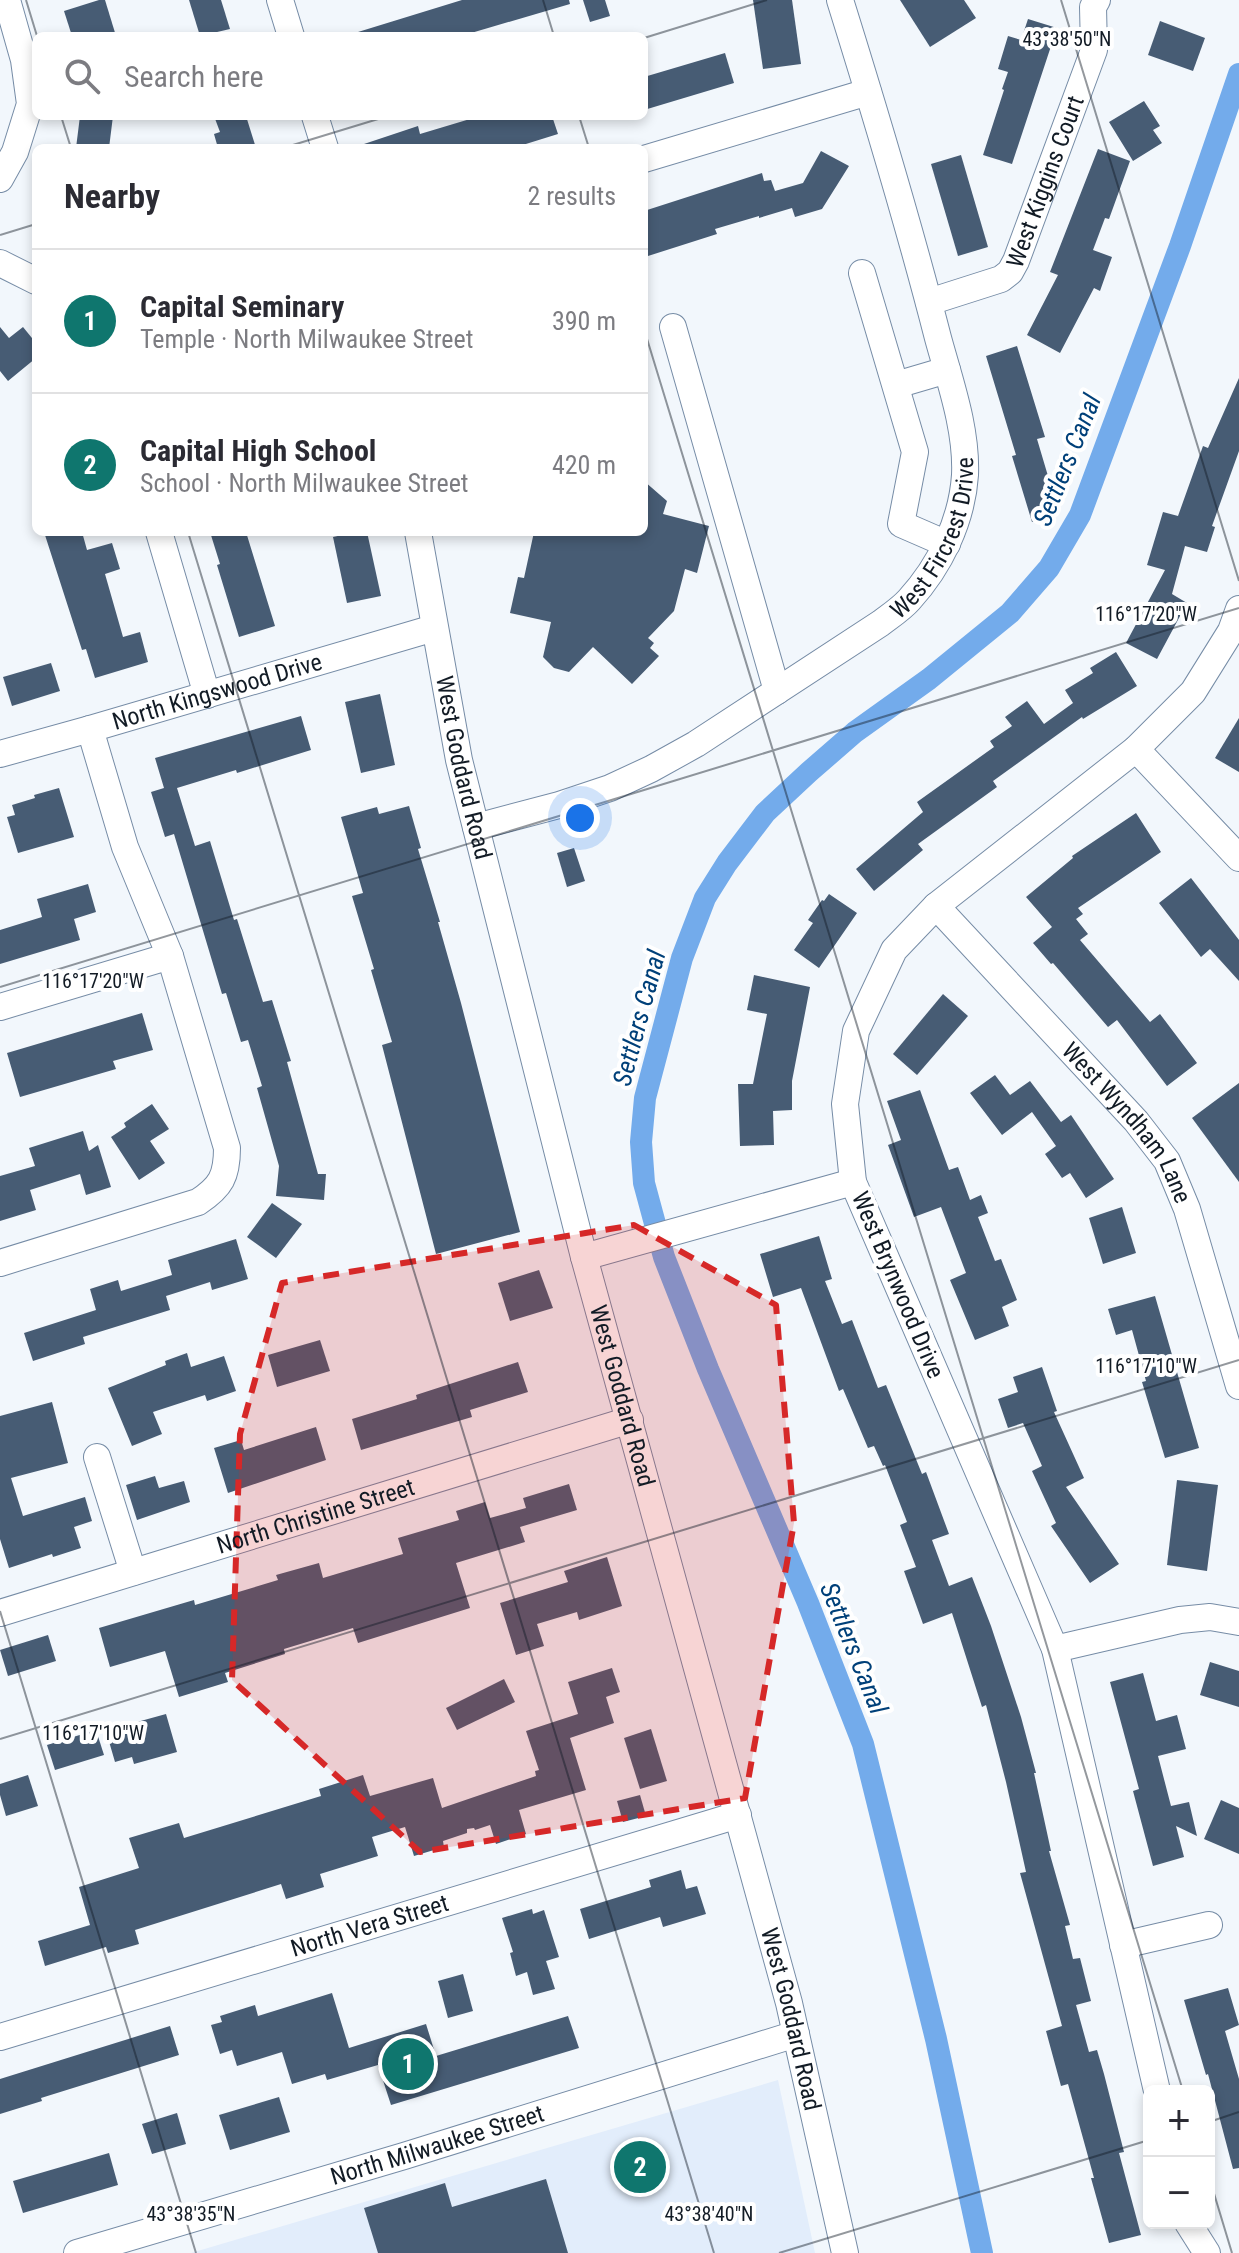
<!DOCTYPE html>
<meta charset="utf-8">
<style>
:root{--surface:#fff;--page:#f7f7f7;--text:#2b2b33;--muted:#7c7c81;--line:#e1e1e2;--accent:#0f766e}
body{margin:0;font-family:"Roboto Condensed",sans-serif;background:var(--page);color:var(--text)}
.controls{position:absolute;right:24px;bottom:24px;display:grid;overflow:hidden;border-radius:12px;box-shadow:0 4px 12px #0003}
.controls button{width:72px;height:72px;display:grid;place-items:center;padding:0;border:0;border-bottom:2px solid var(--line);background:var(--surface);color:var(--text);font:40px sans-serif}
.you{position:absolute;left:580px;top:818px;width:28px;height:28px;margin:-20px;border:6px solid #fff;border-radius:50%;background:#1a73e8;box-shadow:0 0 0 12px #1a73e833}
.badge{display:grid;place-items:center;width:52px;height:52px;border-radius:50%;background:var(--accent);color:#fff;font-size:26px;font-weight:700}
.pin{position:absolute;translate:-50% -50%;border:4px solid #fff;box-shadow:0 2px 8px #0006}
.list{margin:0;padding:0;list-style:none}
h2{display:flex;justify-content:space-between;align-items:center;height:104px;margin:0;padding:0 32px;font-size:34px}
h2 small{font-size:26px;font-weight:400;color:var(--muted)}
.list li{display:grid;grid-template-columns:52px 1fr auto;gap:24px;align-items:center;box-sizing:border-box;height:144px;padding:0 32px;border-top:2px solid var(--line)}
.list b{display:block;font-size:30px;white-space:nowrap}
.list p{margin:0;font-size:26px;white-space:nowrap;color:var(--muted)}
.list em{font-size:26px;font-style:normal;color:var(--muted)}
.icon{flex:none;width:44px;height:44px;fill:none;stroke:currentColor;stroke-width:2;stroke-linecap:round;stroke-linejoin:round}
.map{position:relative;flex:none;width:1239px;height:2253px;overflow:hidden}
.search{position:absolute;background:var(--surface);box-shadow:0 4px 12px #0003;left:32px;top:32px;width:616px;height:88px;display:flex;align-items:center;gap:20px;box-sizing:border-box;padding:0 28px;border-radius:12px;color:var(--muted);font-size:30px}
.panel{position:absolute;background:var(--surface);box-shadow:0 4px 12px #0003;left:32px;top:144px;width:616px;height:392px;border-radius:12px}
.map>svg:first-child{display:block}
</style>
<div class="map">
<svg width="1239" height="2253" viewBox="0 0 1239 2253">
<rect width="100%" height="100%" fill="#f2f7fc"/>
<polygon fill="#e2edfb" points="778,2080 815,2253 191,2253"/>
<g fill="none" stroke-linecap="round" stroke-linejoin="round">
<polyline stroke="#73abeb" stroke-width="22" points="982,2253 936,2039 863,1744 808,1603 708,1369 664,1257 644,1183 641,1142 645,1098 682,958 705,898 727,863 765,813 809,772 855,732 929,679 1010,613 1049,568 1080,515 1180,246 1239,74"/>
</g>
<g fill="#475c74">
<polygon points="99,0 105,0 116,36 72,36 64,11"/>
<polygon points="189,0 221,0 230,29 200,36"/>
<polygon points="462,0 569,0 570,4 461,36 359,36 358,32"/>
<polygon points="583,0 605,0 610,16 590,22"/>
<polygon points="753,0 792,0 801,64 763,69"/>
<polygon points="900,0 964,0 976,18 930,47"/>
<polygon points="1028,19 1057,28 1012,164 983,155 1004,90 1002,89 1008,72 998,69 1008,36 1021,40"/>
<polygon points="1160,21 1205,38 1193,71 1148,55"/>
<polygon points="725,53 734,83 644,110 644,77"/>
<polygon points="1144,101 1160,126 1153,130 1162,143 1133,161 1109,122"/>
<polygon points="80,116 113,116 109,148 76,148"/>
<polygon points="214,116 246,116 256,148 218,148 214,134 220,132"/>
<polygon points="480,116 552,116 558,134 513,148 361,148 361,145 418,126 420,134"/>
<polygon points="1098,149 1130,161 1109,219 1105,218 1093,250 1112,257 1100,291 1094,288 1060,353 1027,335 1058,275 1050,272"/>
<polygon points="821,151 849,166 822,209 795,217 792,208 759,218 759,216 715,229 717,234 648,256 644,244 644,211 762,173 764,181 771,180 775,191 803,183"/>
<polygon points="961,155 988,247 958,256 931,164"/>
<polygon points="0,327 9,338 23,327 36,343 36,358 8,381 0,371"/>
<polygon points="1017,346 1045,437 1037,439 1059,513 1032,522 1012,456 1016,455 986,356"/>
<polygon points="1239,378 1239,451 1212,526 1215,527 1207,552 1185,546 1172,594 1187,603 1157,659 1126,643 1165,570 1147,565 1163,512 1178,516 1203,446 1208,448"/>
<polygon points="644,481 667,501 663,514 709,526 697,573 685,569 674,611 648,638 654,643 650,648 659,656 632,684 593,647 569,672 554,668 543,657 551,622 510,613 518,577 524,578 534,532 644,532"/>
<polygon points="44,532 82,532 87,550 112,543 120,569 105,574 123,637 140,632 148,662 95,678 86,649 82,650"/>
<polygon points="210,532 246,532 275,626 239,637 217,565 220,564"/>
<polygon points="356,532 367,532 381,596 347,603 333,537"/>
<polygon points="1116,652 1137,686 1083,719 1082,717 993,781 997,787 918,844 923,850 874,891 856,869 923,812 917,802 994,747 990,741 1012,726 1005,717 1027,701 1044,724 1073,703 1065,690 1093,673 1090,668"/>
<polygon points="51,663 60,691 12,706 3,677"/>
<polygon points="380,694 395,765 361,773 345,702"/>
<polygon points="301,716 311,750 237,773 236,770 177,788 195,846 210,841 234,920 237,919 263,1002 272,1000 291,1061 287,1062 318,1174 326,1174 324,1200 276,1196 279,1166 257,1088 262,1086 248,1040 241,1042 226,993 222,994 174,834 165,837 151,792 164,788 155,758"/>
<polygon points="1239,718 1239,772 1215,758"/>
<polygon points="59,788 74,837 18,853 7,817 15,815 12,805 35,798 34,795"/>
<polygon points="409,806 421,848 418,849 440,922 438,922 461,1003 520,1232 436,1254 382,1045 392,1042 371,970 374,969 352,896 363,893 341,817 377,807 379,814"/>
<polygon points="1136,813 1161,852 1078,908 1083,914 1076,919 1088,934 1080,940 1150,1022 1160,1014 1197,1063 1167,1086 1117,1020 1108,1027 1053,963 1051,964 1033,943 1052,927 1026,897 1073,858 1072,856"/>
<polygon points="574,848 585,881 567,887 557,853"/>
<polygon points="1191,878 1239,940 1239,981 1210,949 1201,957 1159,903"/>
<polygon points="88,884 96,912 74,919 80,940 0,964 0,930 42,917 37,899"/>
<polygon points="829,894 857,913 819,968 794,950 813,923 808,920 822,900 824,901"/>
<polygon points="754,975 810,987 792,1081 792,1110 773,1111 774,1145 740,1146 738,1084 753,1084 767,1014 747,1010"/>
<polygon points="943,994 968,1016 917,1075 893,1054"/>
<polygon points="142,1013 153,1050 113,1061 116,1069 20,1097 7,1053"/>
<polygon points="995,1075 1010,1095 1030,1081 1061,1122 1071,1115 1114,1179 1086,1198 1070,1173 1062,1178 1045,1154 1056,1146 1032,1112 1002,1135 970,1093"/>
<polygon points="1239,1083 1239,1182 1192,1118"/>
<polygon points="920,1090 949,1170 958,1167 970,1200 981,1195 988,1213 978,1217 995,1261 1001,1259 1017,1300 1002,1307 1009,1326 975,1340 950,1280 966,1273 941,1207 914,1217 888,1145 901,1140 887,1101"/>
<polygon points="152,1104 169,1129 150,1141 165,1163 139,1180 111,1137 126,1127 124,1123"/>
<polygon points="83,1131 89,1151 98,1145 111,1187 86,1195 80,1174 30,1190 36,1210 0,1221 0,1176 35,1166 29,1148"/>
<polygon points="272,1203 302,1224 276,1258 247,1237"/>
<polygon points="1122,1207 1136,1253 1103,1264 1089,1218"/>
<polygon points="819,1236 832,1279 825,1281 842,1324 852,1320 878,1388 886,1385 922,1474 926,1472 949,1534 932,1540 949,1586 972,1577 991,1626 1021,1717 1036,1773 1034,1773 1051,1851 1049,1851 1070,1925 1065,1926 1073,1959 1080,1958 1091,2001 1076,2005 1089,2052 1097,2050 1104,2074 1124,2152 1119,2153 1141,2235 1109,2243 1091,2178 1094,2178 1068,2084 1061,2086 1046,2031 1062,2026 1020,1873 1026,1872 1006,1782 986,1705 982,1707 952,1613 923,1624 904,1571 916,1567 900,1525 907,1522 885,1465 883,1466 874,1446 868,1448 843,1389 839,1391 801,1288 773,1297 760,1254"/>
<polygon points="236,1239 248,1279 212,1290 210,1282 166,1296 170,1310 83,1337 85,1344 33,1361 24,1333 96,1310 90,1289 118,1280 121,1291 172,1275 168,1260"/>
<polygon points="539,1270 553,1308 510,1321 498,1283"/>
<polygon points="1155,1296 1199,1448 1165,1458 1142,1382 1146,1381 1132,1330 1116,1335 1108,1309"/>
<polygon points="320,1340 330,1371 277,1387 268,1355"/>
<polygon points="187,1353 191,1367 224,1356 236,1391 207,1401 205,1395 153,1412 162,1434 132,1446 108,1388 166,1365 165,1361"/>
<polygon points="518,1362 528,1392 470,1410 472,1417 361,1450 352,1419 417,1399 416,1395"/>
<polygon points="1042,1367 1057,1411 1054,1412 1084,1478 1066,1487 1119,1564 1090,1583 1051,1526 1056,1523 1032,1471 1042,1466 1023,1423 1008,1428 998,1399 1018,1392 1013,1377"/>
<polygon points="52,1402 68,1463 11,1478 23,1516 85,1497 92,1521 74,1527 81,1548 53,1557 52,1554 9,1568 0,1539 0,1416"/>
<polygon points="316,1427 326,1460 228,1493 214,1448 241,1440 244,1450"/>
<polygon points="155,1476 159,1488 184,1481 190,1502 137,1520 126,1485"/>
<polygon points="1177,1480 1218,1485 1207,1571 1167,1565"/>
<polygon points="569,1484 577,1510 520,1527 525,1542 456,1563 470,1608 358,1643 353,1628 284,1649 285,1654 225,1673 228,1682 179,1697 165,1651 110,1667 99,1628 194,1600 195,1605 278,1580 276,1575 319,1563 323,1578 403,1554 398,1538 459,1520 456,1511 485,1502 490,1518 526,1508 523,1498"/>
<polygon points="607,1557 622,1606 579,1620 577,1612 537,1624 544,1646 516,1655 500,1603 568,1582 564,1571"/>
<polygon points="48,1635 56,1661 8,1676 0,1650"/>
<polygon points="1210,1662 1239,1671 1239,1707 1200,1695"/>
<polygon points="612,1668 620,1692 606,1697 614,1723 570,1738 586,1790 519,1810 526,1834 496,1844 490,1825 475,1830 474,1828 467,1829 467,1833 443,1841 444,1847 414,1856 405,1827 372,1837 378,1856 320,1874 324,1887 286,1899 281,1884 135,1930 139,1944 108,1953 106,1947 45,1966 38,1941 90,1925 79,1887 139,1868 129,1838 179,1823 184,1838 321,1796 319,1789 363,1775 370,1796 433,1778 442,1808 536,1776 535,1771 539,1770 526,1731 578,1714 568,1682"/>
<polygon points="1143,1673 1156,1721 1177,1715 1186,1749 1158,1756 1171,1806 1189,1802 1197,1836 1176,1826 1184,1857 1153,1866 1133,1791 1139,1789 1110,1682"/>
<polygon points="504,1679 515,1702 457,1730 446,1708"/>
<polygon points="166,1714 177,1752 134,1764 132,1757 115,1762 108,1738 139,1728 137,1722"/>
<polygon points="651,1729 667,1781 640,1789 624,1738"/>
<polygon points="96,1730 104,1755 55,1770 47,1745"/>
<polygon points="28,1775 38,1806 6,1816 0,1795 0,1784"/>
<polygon points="640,1795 646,1816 623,1822 617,1801"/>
<polygon points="1221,1800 1239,1808 1239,1854 1204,1839"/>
<polygon points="681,1870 686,1889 697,1886 706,1914 663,1927 660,1917 589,1939 580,1909 651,1887 649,1880"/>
<polygon points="532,1909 533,1914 544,1910 559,1957 546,1961 555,1989 533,1995 527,1972 516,1976 510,1953 513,1952 502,1918"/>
<polygon points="463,1974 473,2011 448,2018 438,1981"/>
<polygon points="1228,1988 1239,2025 1225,2031 1239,2079 1239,2168 1233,2169 1208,2074 1206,2075 1184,2000"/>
<polygon points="332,1993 349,2048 426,2024 436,2056 568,2016 579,2048 391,2105 378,2065 327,2080 325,2074 292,2084 282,2052 237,2066 232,2050 220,2054 211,2025 222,2022 220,2016 255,2005 258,2016"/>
<polygon points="170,2026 179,2055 41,2098 42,2101 0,2114 0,2079"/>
<polygon points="279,2097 290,2132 230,2150 219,2115"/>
<polygon points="177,2113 186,2144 152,2154 142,2124"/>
<polygon points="109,2153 118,2185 23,2213 13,2181"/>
<polygon points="546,2179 568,2253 378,2253 364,2208 445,2183 452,2207"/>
</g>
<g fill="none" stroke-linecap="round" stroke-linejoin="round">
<defs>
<g id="minor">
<polyline points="280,0 291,36"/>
<polyline points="315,116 325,148"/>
<polyline points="644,159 868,92"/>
<polyline points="0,179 15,152 30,104 24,60 7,0"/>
<polyline points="0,263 36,281"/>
<polyline points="862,273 915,452 901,524 947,544"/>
<path id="s1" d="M929,302L1001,279L1010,272L1016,261L1094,50L1093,7L1097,0"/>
<polyline points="673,327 777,691"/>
<polyline points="896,385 947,370"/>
<polyline points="159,532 207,695"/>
<path id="s2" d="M418,532L459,760L584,1257L789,2003L845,2253"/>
<polyline points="1136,749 1239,858"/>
<path id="s3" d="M0,754L90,729L434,628"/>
<path id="s4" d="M476,827L559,805L610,788L651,769L696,744L881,623C890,616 901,609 909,600C940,566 962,521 965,475C967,429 950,382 938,338C909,225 875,112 840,0"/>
<path id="s5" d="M936,906L1136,1121L1167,1161L1187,1209L1239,1386"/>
<polyline points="0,1007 170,956"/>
<polyline points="584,1257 853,1182"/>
<path d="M0,1263L198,1202C221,1187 227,1176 227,1148L170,956L125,847L90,729"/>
<polyline points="97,1457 133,1572"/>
<path id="s6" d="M0,1613L630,1420"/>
<polyline points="1055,1649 1180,1620 1210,1617 1239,1622"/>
<polyline points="1123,1945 1209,1925"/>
<path id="s7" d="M0,2037L738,1815"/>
<polyline points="1157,2091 1055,1649 853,1182 845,1104 856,1031 894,950 936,906 1136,749 1193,692 1231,631 1239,609"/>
<polyline points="1188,2223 1207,2253"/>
<path id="s8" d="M77,2253L404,2156L796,2034"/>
</g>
</defs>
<use href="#minor" stroke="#768ca6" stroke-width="28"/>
<use href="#minor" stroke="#fff" stroke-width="26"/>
</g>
<path fill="#d62828" fill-opacity="0.2" stroke="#d62828" stroke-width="6" stroke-dasharray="16 10" stroke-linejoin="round" d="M634,1225L776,1305L794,1523L745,1798L420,1852L232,1680L240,1434L282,1283Z"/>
<path fill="none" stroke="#121b25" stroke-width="2" stroke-opacity="0.45" d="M26,0L37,36M543,0L554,36M1061,0L1239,581M644,38L767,0M61,116L71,148M579,116L589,148M283,148L388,116M0,235L36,224M644,329L1183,2091M188,532L714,2253M0,987L1239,608M0,1611L196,2253M0,1739L1239,1360M1209,2122L1239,2112M1209,2177L1232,2253M779,2253L1149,2140"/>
<g text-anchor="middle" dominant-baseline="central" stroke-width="8" stroke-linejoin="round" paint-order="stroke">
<g font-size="24" fill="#121b25" stroke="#fff">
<text stroke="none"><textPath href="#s1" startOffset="184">West Kiggins Court</textPath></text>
<text stroke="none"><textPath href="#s4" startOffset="562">West Fircrest Drive</textPath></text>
<text stroke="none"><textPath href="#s3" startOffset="226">North Kingswood Drive</textPath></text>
<text stroke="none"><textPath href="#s2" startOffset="240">West Goddard Road</textPath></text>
<text stroke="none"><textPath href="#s5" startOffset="290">West Wyndham Lane</textPath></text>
<text transform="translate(898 1285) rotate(67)">West Brynwood Drive</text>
<text stroke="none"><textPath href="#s2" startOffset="888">West Goddard Road</textPath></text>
<text stroke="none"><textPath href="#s6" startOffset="330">North Christine Street</textPath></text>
<text stroke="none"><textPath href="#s7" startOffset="386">North Vera Street</textPath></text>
<text stroke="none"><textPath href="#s2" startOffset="1534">West Goddard Road</textPath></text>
<text stroke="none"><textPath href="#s8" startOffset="376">North Milwaukee Street</textPath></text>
</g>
<g font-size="26" font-style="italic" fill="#004079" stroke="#fff">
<text transform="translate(1067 460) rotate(-68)">Settlers Canal</text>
<text transform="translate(639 1018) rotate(-75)">Settlers Canal</text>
<text transform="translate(854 1648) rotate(68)">Settlers Canal</text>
</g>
</g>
<g font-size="20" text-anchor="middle" fill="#121b25" stroke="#fff" stroke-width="8" stroke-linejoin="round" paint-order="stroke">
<text x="1067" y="46">43°38'50"N</text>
<text x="1146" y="621">116°17'20"W</text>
<text x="93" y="988">116°17'20"W</text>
<text x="1146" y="1373">116°17'10"W</text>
<text x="93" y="1740">116°17'10"W</text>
<text x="191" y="2221">43°38'35"N</text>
<text x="709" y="2221">43°38'40"N</text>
</g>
</svg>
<div class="controls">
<button>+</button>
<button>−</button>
</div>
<div class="you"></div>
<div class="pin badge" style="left:408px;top:2064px">1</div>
<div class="pin badge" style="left:640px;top:2167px">2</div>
<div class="search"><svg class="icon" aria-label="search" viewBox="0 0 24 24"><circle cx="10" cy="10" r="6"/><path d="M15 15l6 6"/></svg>Search here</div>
<section class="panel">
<h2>Nearby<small>2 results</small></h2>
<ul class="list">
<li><span class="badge">1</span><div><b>Capital Seminary</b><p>Temple · North Milwaukee Street</p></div><em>390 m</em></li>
<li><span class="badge">2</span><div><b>Capital High School</b><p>School · North Milwaukee Street</p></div><em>420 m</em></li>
</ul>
</section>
</div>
